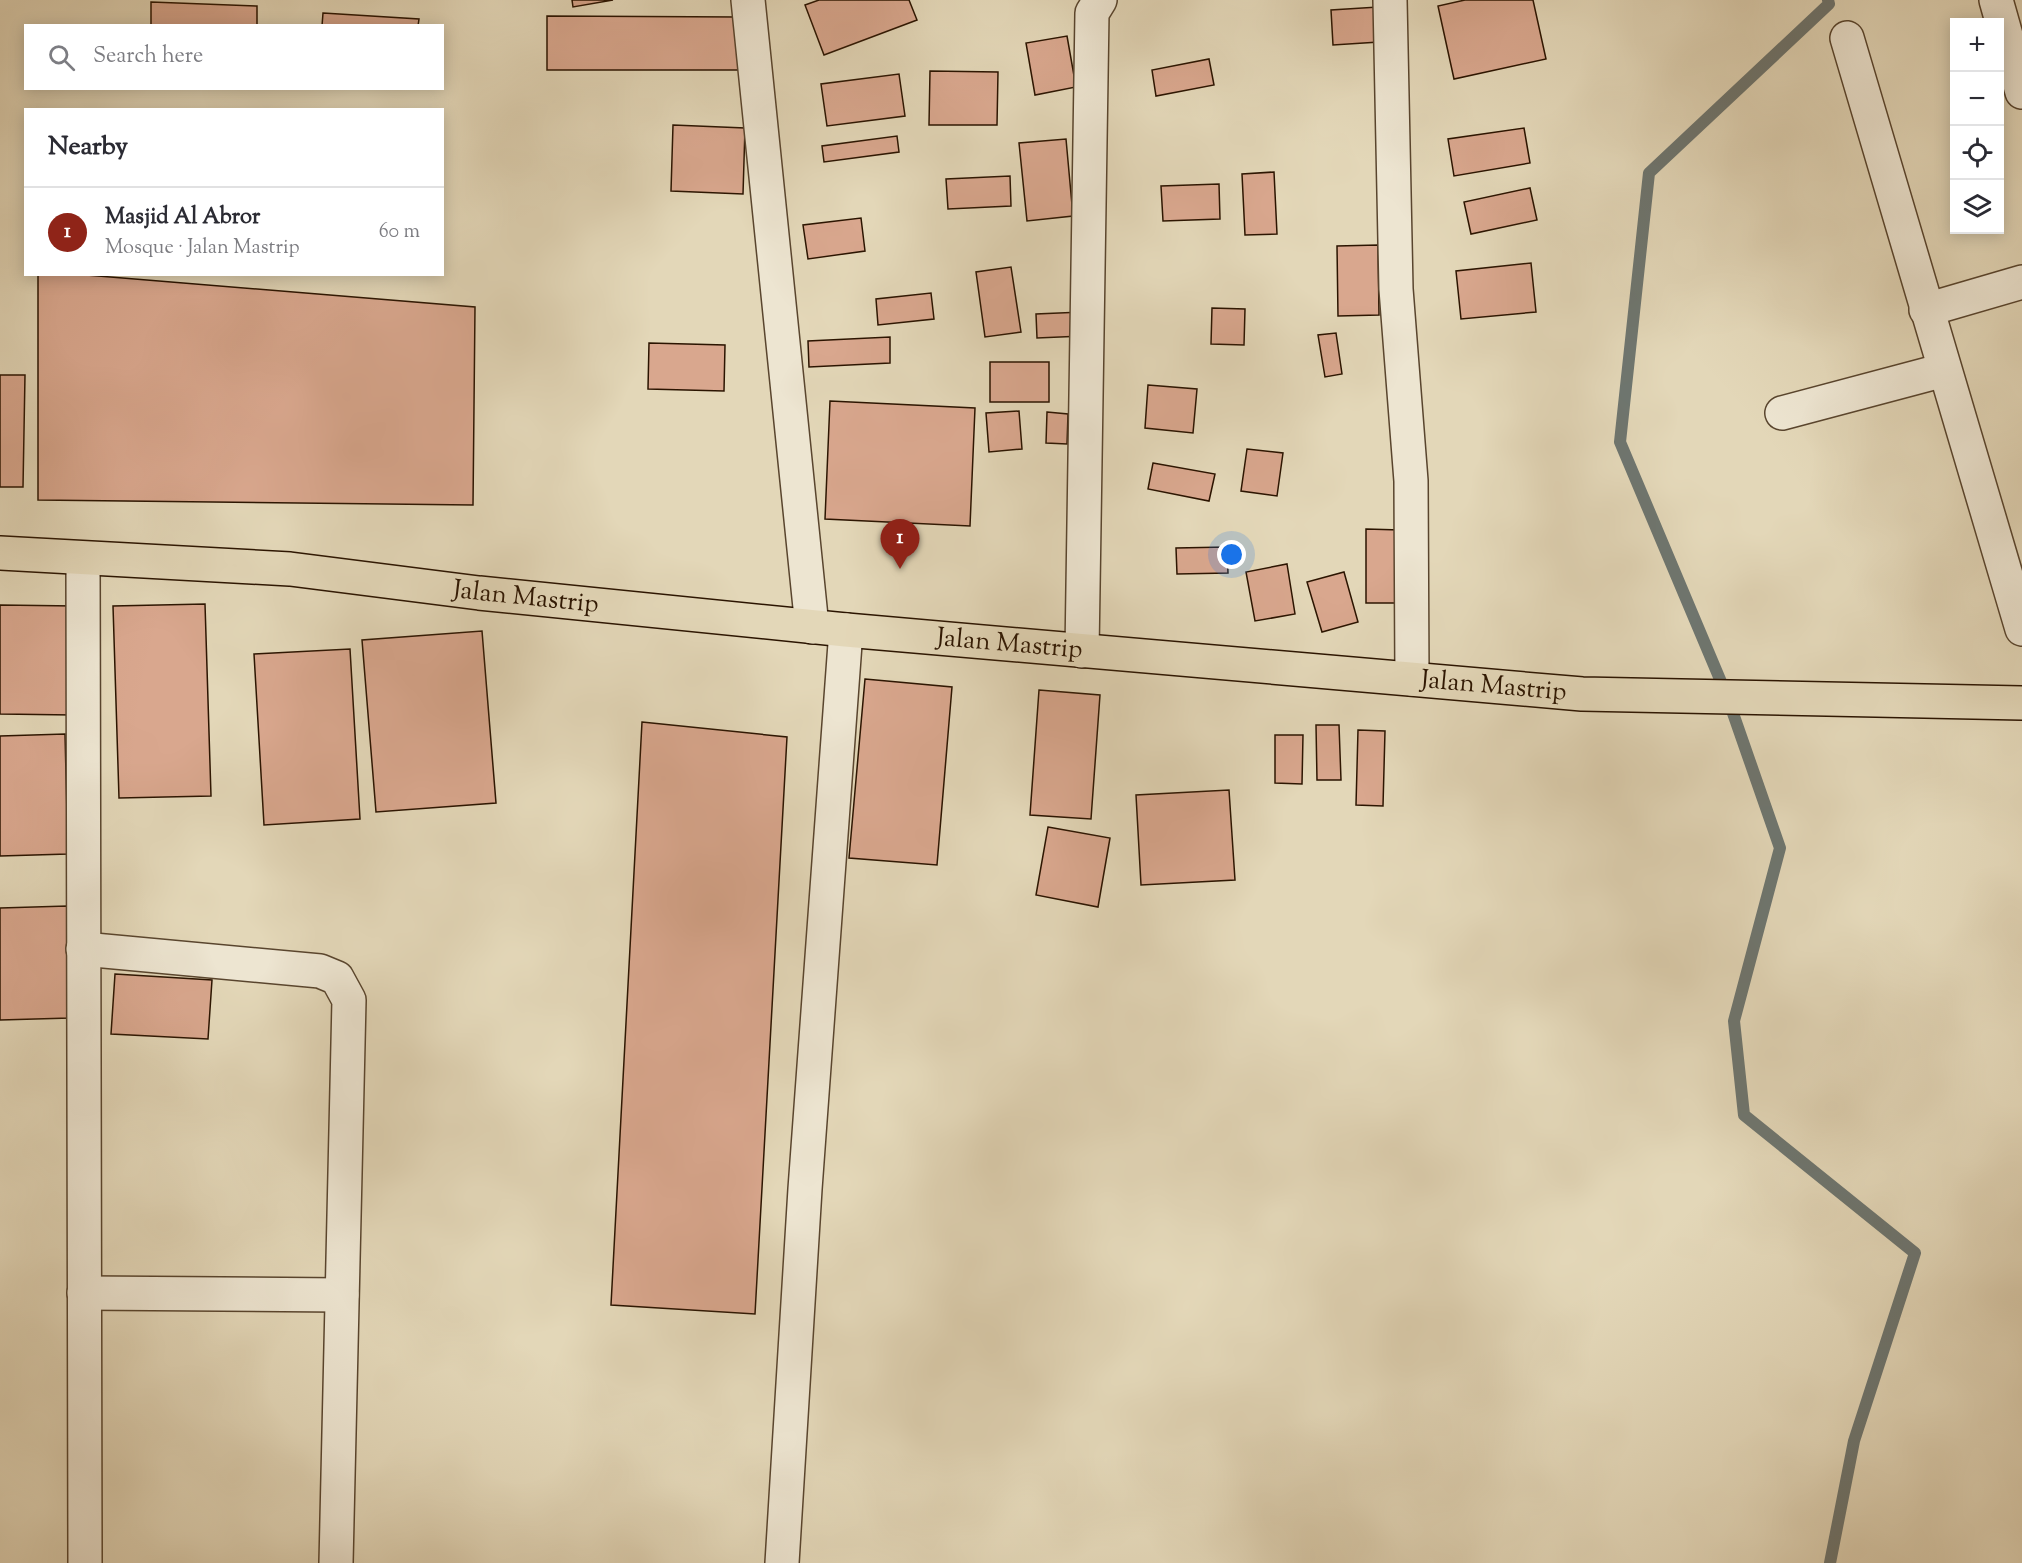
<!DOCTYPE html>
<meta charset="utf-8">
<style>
:root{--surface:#fff;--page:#f7f7f7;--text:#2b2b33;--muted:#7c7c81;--line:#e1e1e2;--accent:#8f2418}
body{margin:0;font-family:"Sorts Mill Goudy",serif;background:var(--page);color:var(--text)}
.controls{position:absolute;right:18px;top:18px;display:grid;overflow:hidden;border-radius:0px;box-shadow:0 3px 15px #0003}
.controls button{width:54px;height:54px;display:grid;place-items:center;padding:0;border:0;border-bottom:2px solid var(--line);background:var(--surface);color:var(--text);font:30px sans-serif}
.you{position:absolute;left:1232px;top:555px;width:21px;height:21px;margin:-15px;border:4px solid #fff;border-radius:50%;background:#1a73e8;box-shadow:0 0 0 9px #1a73e833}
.badge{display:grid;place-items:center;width:39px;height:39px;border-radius:50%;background:var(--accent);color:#fff;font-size:20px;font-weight:700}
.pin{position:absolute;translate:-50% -50px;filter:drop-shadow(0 2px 3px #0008)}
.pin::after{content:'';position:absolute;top:32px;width:21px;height:18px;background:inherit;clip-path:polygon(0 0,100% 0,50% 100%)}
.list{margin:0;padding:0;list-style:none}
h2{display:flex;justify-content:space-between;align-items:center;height:78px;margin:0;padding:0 24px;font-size:26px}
h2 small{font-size:20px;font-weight:400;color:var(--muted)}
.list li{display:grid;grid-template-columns:39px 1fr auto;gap:18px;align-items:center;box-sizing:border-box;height:90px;padding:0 24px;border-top:2px solid var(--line)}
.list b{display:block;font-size:22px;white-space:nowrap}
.list p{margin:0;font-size:20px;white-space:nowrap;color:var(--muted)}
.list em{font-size:20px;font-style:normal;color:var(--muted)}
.icon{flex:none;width:33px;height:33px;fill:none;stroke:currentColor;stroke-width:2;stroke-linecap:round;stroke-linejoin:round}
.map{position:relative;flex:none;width:2022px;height:1563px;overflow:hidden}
.search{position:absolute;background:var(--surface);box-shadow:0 3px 15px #0003;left:24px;top:24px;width:420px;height:66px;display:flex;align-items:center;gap:15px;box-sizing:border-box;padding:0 21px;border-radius:0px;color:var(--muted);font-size:22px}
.panel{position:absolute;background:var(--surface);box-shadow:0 3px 15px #0003;left:24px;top:108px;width:420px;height:168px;border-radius:0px}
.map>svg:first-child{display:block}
</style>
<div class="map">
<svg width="2022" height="1563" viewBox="0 0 2022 1563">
<rect width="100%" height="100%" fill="#e3d7b8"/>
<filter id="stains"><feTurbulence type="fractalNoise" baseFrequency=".00333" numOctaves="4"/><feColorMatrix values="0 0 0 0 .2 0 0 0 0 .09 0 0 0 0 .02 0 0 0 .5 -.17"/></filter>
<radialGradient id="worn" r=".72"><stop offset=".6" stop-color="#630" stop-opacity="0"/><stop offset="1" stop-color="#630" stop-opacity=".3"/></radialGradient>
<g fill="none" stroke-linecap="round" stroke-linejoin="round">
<polyline stroke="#6e7670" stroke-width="12" points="1828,0 1829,4 1649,173 1620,442 1727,696 1780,848 1734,1021 1744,1115 1915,1253 1854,1441 1830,1563"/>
</g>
<g fill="#d9a78e" stroke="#2b1400" stroke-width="1.5">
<polygon points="572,0 613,0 573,7"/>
<polygon points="819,0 909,0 917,20 824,55 805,5"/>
<polygon points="1465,0 1533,0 1546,59 1454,79 1438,6"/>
<polygon points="151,2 257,6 257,26 151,26"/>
<polygon points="1378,7 1379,42 1333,45 1331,10"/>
<polygon points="323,13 419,19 418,26 322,26"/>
<polygon points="547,16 739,17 739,70 547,70"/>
<polygon points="1067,36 1076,87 1035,95 1026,43"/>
<polygon points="1209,59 1214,85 1156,96 1152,70"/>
<polygon points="930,71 998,72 997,125 929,125"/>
<polygon points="899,74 905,116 827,126 821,84"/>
<polygon points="673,125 745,128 743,194 671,191"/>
<polygon points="1524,128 1530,163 1454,176 1448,139"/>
<polygon points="897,136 899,152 824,162 822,146"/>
<polygon points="1066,139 1073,216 1027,221 1019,143"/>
<polygon points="1274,172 1277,234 1245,235 1242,174"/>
<polygon points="1010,176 1011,206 948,209 946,179"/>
<polygon points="1219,184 1220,219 1163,221 1161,186"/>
<polygon points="1530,188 1537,220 1471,234 1464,202"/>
<polygon points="861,218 865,251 808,259 803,225"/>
<polygon points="1378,245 1379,315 1338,316 1337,246"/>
<polygon points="1531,263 1536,312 1461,319 1456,271"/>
<polygon points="1011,267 1021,332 985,337 976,272"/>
<polygon points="38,274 74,274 475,307 473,505 38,500"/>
<polygon points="931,293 934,319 878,325 876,299"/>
<polygon points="1212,308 1245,309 1244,345 1211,344"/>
<polygon points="1082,312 1083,336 1037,338 1036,314"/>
<polygon points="1336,333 1342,374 1325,377 1318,335"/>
<polygon points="890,337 890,363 809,367 808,341"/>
<polygon points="649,343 725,345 724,391 648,389"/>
<rect x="990" y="362" width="59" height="40"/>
<polygon points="0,375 25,375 23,487 0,487"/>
<polygon points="1148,385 1197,389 1193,433 1145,428"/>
<polygon points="830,401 975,408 970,526 825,519"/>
<polygon points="1019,411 1022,449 989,452 986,413"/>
<polygon points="1047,412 1068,414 1067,444 1046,443"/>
<polygon points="1247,449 1283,453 1277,496 1241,491"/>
<polygon points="1153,463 1215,474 1209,501 1148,489"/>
<polygon points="1366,529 1400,530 1400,603 1366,603"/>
<polygon points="1227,547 1228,573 1177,574 1176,548"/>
<polygon points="1287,564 1295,614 1255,621 1246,572"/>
<polygon points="1344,572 1358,622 1322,632 1307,582"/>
<polygon points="205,604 211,796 119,798 113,606"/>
<polygon points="0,605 75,606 73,715 0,714"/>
<polygon points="482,631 496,803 376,812 362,640"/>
<polygon points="350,649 360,819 264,825 254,654"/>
<polygon points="865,679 952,687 937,865 849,858"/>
<polygon points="1039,690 1100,695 1091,819 1030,815"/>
<polygon points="642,722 787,737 755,1314 611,1305"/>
<polygon points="1316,725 1339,725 1341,780 1317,780"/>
<polygon points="1358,730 1385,731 1383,806 1356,805"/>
<polygon points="65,734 68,854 0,856 0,736"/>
<polygon points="1275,735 1303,735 1302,784 1275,783"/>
<polygon points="1229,790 1235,880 1141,885 1136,795"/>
<polygon points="1048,827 1110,838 1098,907 1036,895"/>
<polygon points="67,906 70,1018 0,1020 0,908"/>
<polygon points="115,974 212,980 208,1039 111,1034"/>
</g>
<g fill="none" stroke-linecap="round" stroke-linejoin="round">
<defs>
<g id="street">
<polyline points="748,0 812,627"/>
<polyline points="1390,0 1396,289 1411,481 1412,679"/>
<polyline points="1996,0 2022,92"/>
<polyline points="1847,38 2022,629"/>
<polyline points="1926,310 2022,282"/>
<polyline points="1782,413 1944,370"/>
<polyline points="83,560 85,1563"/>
<polyline points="1082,651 1092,13 1100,0"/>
<polyline points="83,949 320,971 337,978 349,1000 336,1563"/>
<polyline points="84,1293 342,1295"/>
<polyline points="782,1563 805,1189 846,630"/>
</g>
<g id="primary">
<path id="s1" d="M0,553L290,569L479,593L846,630L1582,694L2022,703"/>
</g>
</defs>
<use href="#street" stroke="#59452e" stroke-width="36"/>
<use href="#primary" stroke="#2b1400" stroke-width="36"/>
<use href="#street" stroke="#ede5d1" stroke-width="33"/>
<use href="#primary" stroke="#e3d7b8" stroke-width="33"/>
</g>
<g text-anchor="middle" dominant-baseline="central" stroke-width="4.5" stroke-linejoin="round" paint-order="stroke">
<g font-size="26" fill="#2b1400" stroke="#ede5d1">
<text stroke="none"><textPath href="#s1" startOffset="528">Jalan Mastrip</textPath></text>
<text stroke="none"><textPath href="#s1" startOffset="1014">Jalan Mastrip</textPath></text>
<text stroke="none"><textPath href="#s1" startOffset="1500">Jalan Mastrip</textPath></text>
</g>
</g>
<rect width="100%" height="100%" filter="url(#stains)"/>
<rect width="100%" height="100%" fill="url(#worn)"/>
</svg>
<div class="controls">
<button>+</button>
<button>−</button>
<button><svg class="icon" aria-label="locate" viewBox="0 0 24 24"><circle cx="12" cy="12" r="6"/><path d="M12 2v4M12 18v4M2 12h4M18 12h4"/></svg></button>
<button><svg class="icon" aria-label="layers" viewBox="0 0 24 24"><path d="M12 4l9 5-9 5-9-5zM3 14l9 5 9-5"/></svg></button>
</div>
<div class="you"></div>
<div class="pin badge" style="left:900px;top:569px">1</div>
<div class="search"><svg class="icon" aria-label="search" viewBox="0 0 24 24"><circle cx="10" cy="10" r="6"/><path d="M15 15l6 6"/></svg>Search here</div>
<section class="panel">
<h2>Nearby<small></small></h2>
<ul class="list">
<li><span class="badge">1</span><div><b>Masjid Al Abror</b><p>Mosque · Jalan Mastrip</p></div><em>60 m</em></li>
</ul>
</section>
</div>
